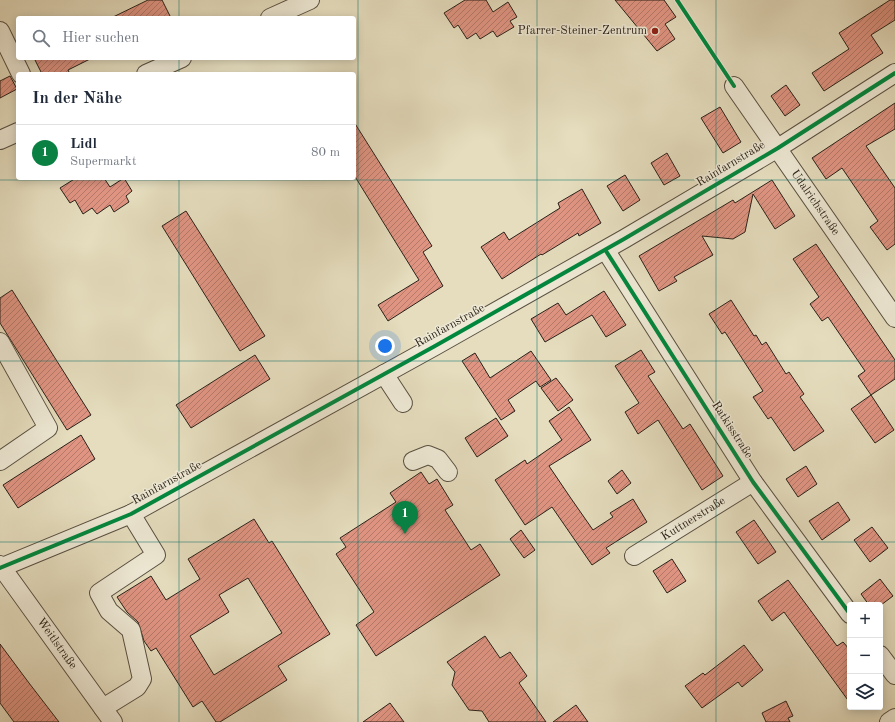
<!DOCTYPE html>
<html lang="de">
<meta charset="utf-8">
<style>
:root{--surface:#fff;--page:#f6f6f7;--text:#1f2937;--muted:#747a83;--line:#e0e1e3;--accent:#0b8043}
body{margin:0;font-family:"Old Standard TT",serif;background:var(--page);color:var(--text)}
.controls{position:absolute;right:12px;bottom:12px;display:grid;overflow:hidden;border-radius:4px;box-shadow:0 2px 10px #0003}
.controls button{width:36px;height:36px;display:grid;place-items:center;padding:0;border:0;border-bottom:1px solid var(--line);background:var(--surface);color:var(--text);font:20px sans-serif}
.you{position:absolute;left:385px;top:346px;width:14px;height:14px;margin:-10px;border:3px solid #fff;border-radius:50%;background:#1a73e8;box-shadow:0 0 0 6px #1a73e833}
.badge{display:grid;place-items:center;width:26px;height:26px;border-radius:50%;background:var(--accent);color:#fff;font-size:13px;font-weight:700}
.pin{position:absolute;translate:-50% -33px;filter:drop-shadow(0 1px 2px #0008)}
.pin::after{content:'';position:absolute;top:21px;width:14px;height:12px;background:inherit;clip-path:polygon(0 0,100% 0,50% 100%)}
.list{margin:0;padding:0;list-style:none}
h2{display:flex;justify-content:space-between;align-items:center;height:52px;margin:0;padding:0 16px;font-size:17px}
h2 small{font-size:13px;font-weight:400;color:var(--muted)}
.list li{display:grid;grid-template-columns:26px 1fr auto;gap:12px;align-items:center;box-sizing:border-box;height:56px;padding:0 16px;border-top:1px solid var(--line)}
.list b{display:block;font-size:15px;white-space:nowrap}
.list p{margin:0;font-size:13px;white-space:nowrap;color:var(--muted)}
.list em{font-size:13px;font-style:normal;color:var(--muted)}
.icon{flex:none;width:22px;height:22px;fill:none;stroke:currentColor;stroke-width:2;stroke-linecap:round;stroke-linejoin:round}
.map{position:relative;flex:none;width:895px;height:722px;overflow:hidden}
.search{position:absolute;background:var(--surface);box-shadow:0 2px 10px #0003;left:16px;top:16px;width:340px;height:44px;display:flex;align-items:center;gap:10px;box-sizing:border-box;padding:0 14px;border-radius:4px;color:var(--muted);font-size:15px}
.panel{position:absolute;background:var(--surface);box-shadow:0 2px 10px #0003;left:16px;top:72px;width:340px;height:108px;border-radius:4px}
.map>svg:first-child{display:block}
</style>
<div class="map">
<svg width="895" height="722" viewBox="0 0 895 722">
<defs>
<pattern id="building-hatch" width="6" height="6" patternUnits="userSpaceOnUse"><rect width="6" height="6" fill="#e09583"/><path d="M-1 1l2-2M0 6l6-6M5 7l2-2" fill="none" stroke="#b6796a"/></pattern>
</defs>
<rect width="100%" height="100%" fill="#e5ddbe"/>
<filter id="stains"><feTurbulence type="fractalNoise" baseFrequency=".005" numOctaves="4"/><feColorMatrix values="0 0 0 0 .2 0 0 0 0 .09 0 0 0 0 .02 0 0 0 .5 -.17"/></filter>
<radialGradient id="worn" r=".72"><stop offset=".6" stop-color="#630" stop-opacity="0"/><stop offset="1" stop-color="#630" stop-opacity=".3"/></radialGradient>
<g fill="url(#building-hatch)" stroke="#2a2119" fill-rule="evenodd">
<polygon points="148,0 162,0 171,18 111,18"/>
<polygon points="465,0 486,0 493,12 508,2 517,17 510,21 514,27 497,37 493,31 480,39 476,33 467,39 458,25 454,28 444,13"/>
<polygon points="615,0 664,0 676,17 665,24 675,39 657,51"/>
<polygon points="890,0 895,0 895,20 871,35 883,53 824,91 812,73 849,49 839,33"/>
<polygon points="34,58 92,58 68,70 70,74 42,74"/>
<polygon points="10,76 17,89 0,98 0,81"/>
<polygon points="786,85 800,105 785,116 771,96"/>
<polygon points="895,103 895,129 866,146 895,188 895,244 887,250 870,227 878,221 842,168 826,179 812,158"/>
<polygon points="720,107 741,142 723,153 701,118"/>
<polygon points="354,122 432,246 423,252 443,286 388,321 378,305 419,280 354,175"/>
<polygon points="667,153 680,176 664,185 651,163"/>
<polygon points="625,175 640,200 623,211 607,186"/>
<polygon points="76,178 104,178 110,187 124,178 132,191 126,196 129,202 114,212 110,205 97,214 92,208 83,214 75,200 70,203 60,188"/>
<polygon points="772,180 795,216 775,229 753,194 745,232 733,239 702,236 713,255 674,277 677,281 659,291 639,256 733,200 735,203"/>
<polygon points="582,189 601,223 579,236 578,233 542,255 541,254 502,279 481,247 504,232 509,240 560,208 558,203"/>
<polygon points="186,211 265,336 240,351 162,226"/>
<polygon points="816,244 895,360 895,379 871,395 894,430 875,443 851,409 871,395 858,376 865,371 828,317 822,321 810,304 819,297 793,259"/>
<polygon points="12,290 91,415 67,430 0,323 0,298"/>
<polygon points="604,291 626,325 606,337 592,315 545,342 531,319 558,303 566,315"/>
<polygon points="731,300 754,336 756,335 762,345 766,342 786,374 789,372 804,394 800,397 824,431 794,451 771,417 768,419 753,397 763,391 725,332 722,334 709,314"/>
<polygon points="641,350 655,372 648,376 683,429 690,424 723,476 702,490 658,420 638,434 625,412 639,403 615,366"/>
<polygon points="531,351 551,380 540,387 536,381 508,400 515,411 501,420 462,361 475,353 490,378"/>
<polygon points="255,355 270,379 191,428 176,405"/>
<polygon points="556,378 573,400 558,411 541,388"/>
<polygon points="569,407 591,440 549,466 570,497 593,530 613,517 610,513 633,499 647,522 606,548 610,553 592,565 552,507 525,525 495,480 525,460 527,464 562,440 549,421"/>
<polygon points="496,418 508,436 477,457 465,438"/>
<polygon points="81,435 95,459 18,508 3,485"/>
<polygon points="806,466 817,484 798,497 786,479"/>
<polygon points="622,470 631,483 617,494 608,481"/>
<polygon points="421,472 429,484 437,479 453,505 445,510 471,550 480,544 500,575 376,656 356,625 374,612 336,554 346,547 340,538 396,502 390,493"/>
<polygon points="838,502 850,520 822,540 809,521"/>
<path d="M254,519L269,543L272,541L330,634L278,666L287,680L220,722H216L202,701L193,707L156,648L151,651L144,641L138,622L127,612L117,597L151,576L166,600L200,579L188,559ZM248,578L282,633L214,675L190,636L229,612L219,595Z"/>
<polygon points="754,520 776,552 758,564 736,532"/>
<polygon points="872,527 888,548 870,562 854,540"/>
<polygon points="521,530 535,550 524,558 510,539"/>
<polygon points="672,559 686,581 667,593 653,571"/>
<polygon points="880,579 893,596 881,605 869,605 861,594"/>
<polygon points="788,580 837,646 843,642 850,650 850,703 784,612 772,621 758,601"/>
<polygon points="485,636 500,658 510,652 527,676 519,683 546,722 489,722 482,711 469,710 452,685 455,672 447,662"/>
<polygon points="0,644 29,683 59,722 14,722 0,703"/>
<polygon points="744,645 763,670 742,687 738,682 702,708 685,686 703,673 705,675"/>
<polygon points="786,701 793,716 788,718 790,722 766,722 762,713"/>
<polygon points="390,703 404,722 363,722"/>
<polygon points="576,705 588,722 553,722"/>
</g>
<g fill="none" stroke-linecap="round" stroke-linejoin="round">
<defs>
<g id="minor">
<polyline points="270,18 310,0"/>
<polyline points="0,31 21,74"/>
<polyline points="146,74 182,58"/>
<path id="s1" d="M734,86L895,318"/>
<polyline points="0,140 18,132"/>
<polyline points="606,251 753,482 850,614"/>
<polyline points="0,342 48,428 0,461"/>
<polyline points="384,374 403,403"/>
<polyline points="413,461 428,455 438,459 448,472"/>
<path id="s2" d="M634,556L753,482"/>
<path id="s3" d="M0,565L113,722"/>
<polyline points="0,568 131,514 435,346 624,239 778,148 895,73"/>
<polyline points="880,655 895,675"/>
<polyline points="103,708 137,687 142,679 131,630 109,611 99,593 156,555 131,514"/>
<polyline points="889,722 895,718"/>
</g>
</defs>
<use href="#minor" stroke="#595042" stroke-width="20"/>
<use href="#minor" stroke="#eee9d5" stroke-width="18"/>
<defs>
<g id="cycleway">
<polyline points="677,0 734,86"/>
<polyline points="606,251 753,482 850,614"/>
<polyline points="0,568 131,514 435,346 624,239 778,148 895,73"/>
</g>
</defs>
<use href="#cycleway" stroke="#eee9d5" stroke-width="6"/>
<use href="#cycleway" stroke="#00873e" stroke-width="4"/>
</g>
<path fill="none" stroke="#0f766e" stroke-width="1" stroke-opacity="0.55" d="M179,0V18M358,0V722M537,0V722M716,0V722M179,58V74M179,178V722M0,180H895M0,361H895M0,542H895"/>
<circle fill="#8f2418" stroke="#eee9d5" stroke-width="1.5" cx="655" cy="31" r="4"/>
<g text-anchor="middle" dominant-baseline="central" stroke-width="3" stroke-linejoin="round" paint-order="stroke">
<g font-size="12" fill="#2a2119" stroke="#eee9d5" text-anchor="end">
<text x="647" y="31">Pfarrer-Steiner-Zentrum</text>
</g>
<g font-size="12" fill="#2a2119" stroke="#eee9d5">
<text transform="translate(731 164) rotate(-31)">Rainfarnstraße</text>
<text stroke="none"><textPath href="#s1" startOffset="142">Udalrichstraße</textPath></text>
<text transform="translate(450 326) rotate(-29)">Rainfarnstraße</text>
<text transform="translate(732 430) rotate(57)">Ratkisstraße</text>
<text transform="translate(167 483) rotate(-29)">Rainfarnstraße</text>
<text stroke="none"><textPath href="#s2" startOffset="70">Kuttnerstraße</textPath></text>
<text stroke="none"><textPath href="#s3" startOffset="97">Weitlstraße</textPath></text>
</g>
</g>
<rect width="100%" height="100%" filter="url(#stains)"/>
<rect width="100%" height="100%" fill="url(#worn)"/>
</svg>
<div class="controls">
<button>+</button>
<button>−</button>
<button><svg class="icon" aria-label="layers" viewBox="0 0 24 24"><path d="M12 4l9 5-9 5-9-5zM3 14l9 5 9-5"/></svg></button>
</div>
<div class="you"></div>
<div class="pin badge" style="left:405px;top:534px">1</div>
<div class="search"><svg class="icon" aria-label="search" viewBox="0 0 24 24"><circle cx="10" cy="10" r="6"/><path d="M15 15l6 6"/></svg>Hier suchen</div>
<section class="panel">
<h2>In der Nähe<small></small></h2>
<ul class="list">
<li><span class="badge">1</span><div><b>Lidl</b><p>Supermarkt</p></div><em>80 m</em></li>
</ul>
</section>
</div>
